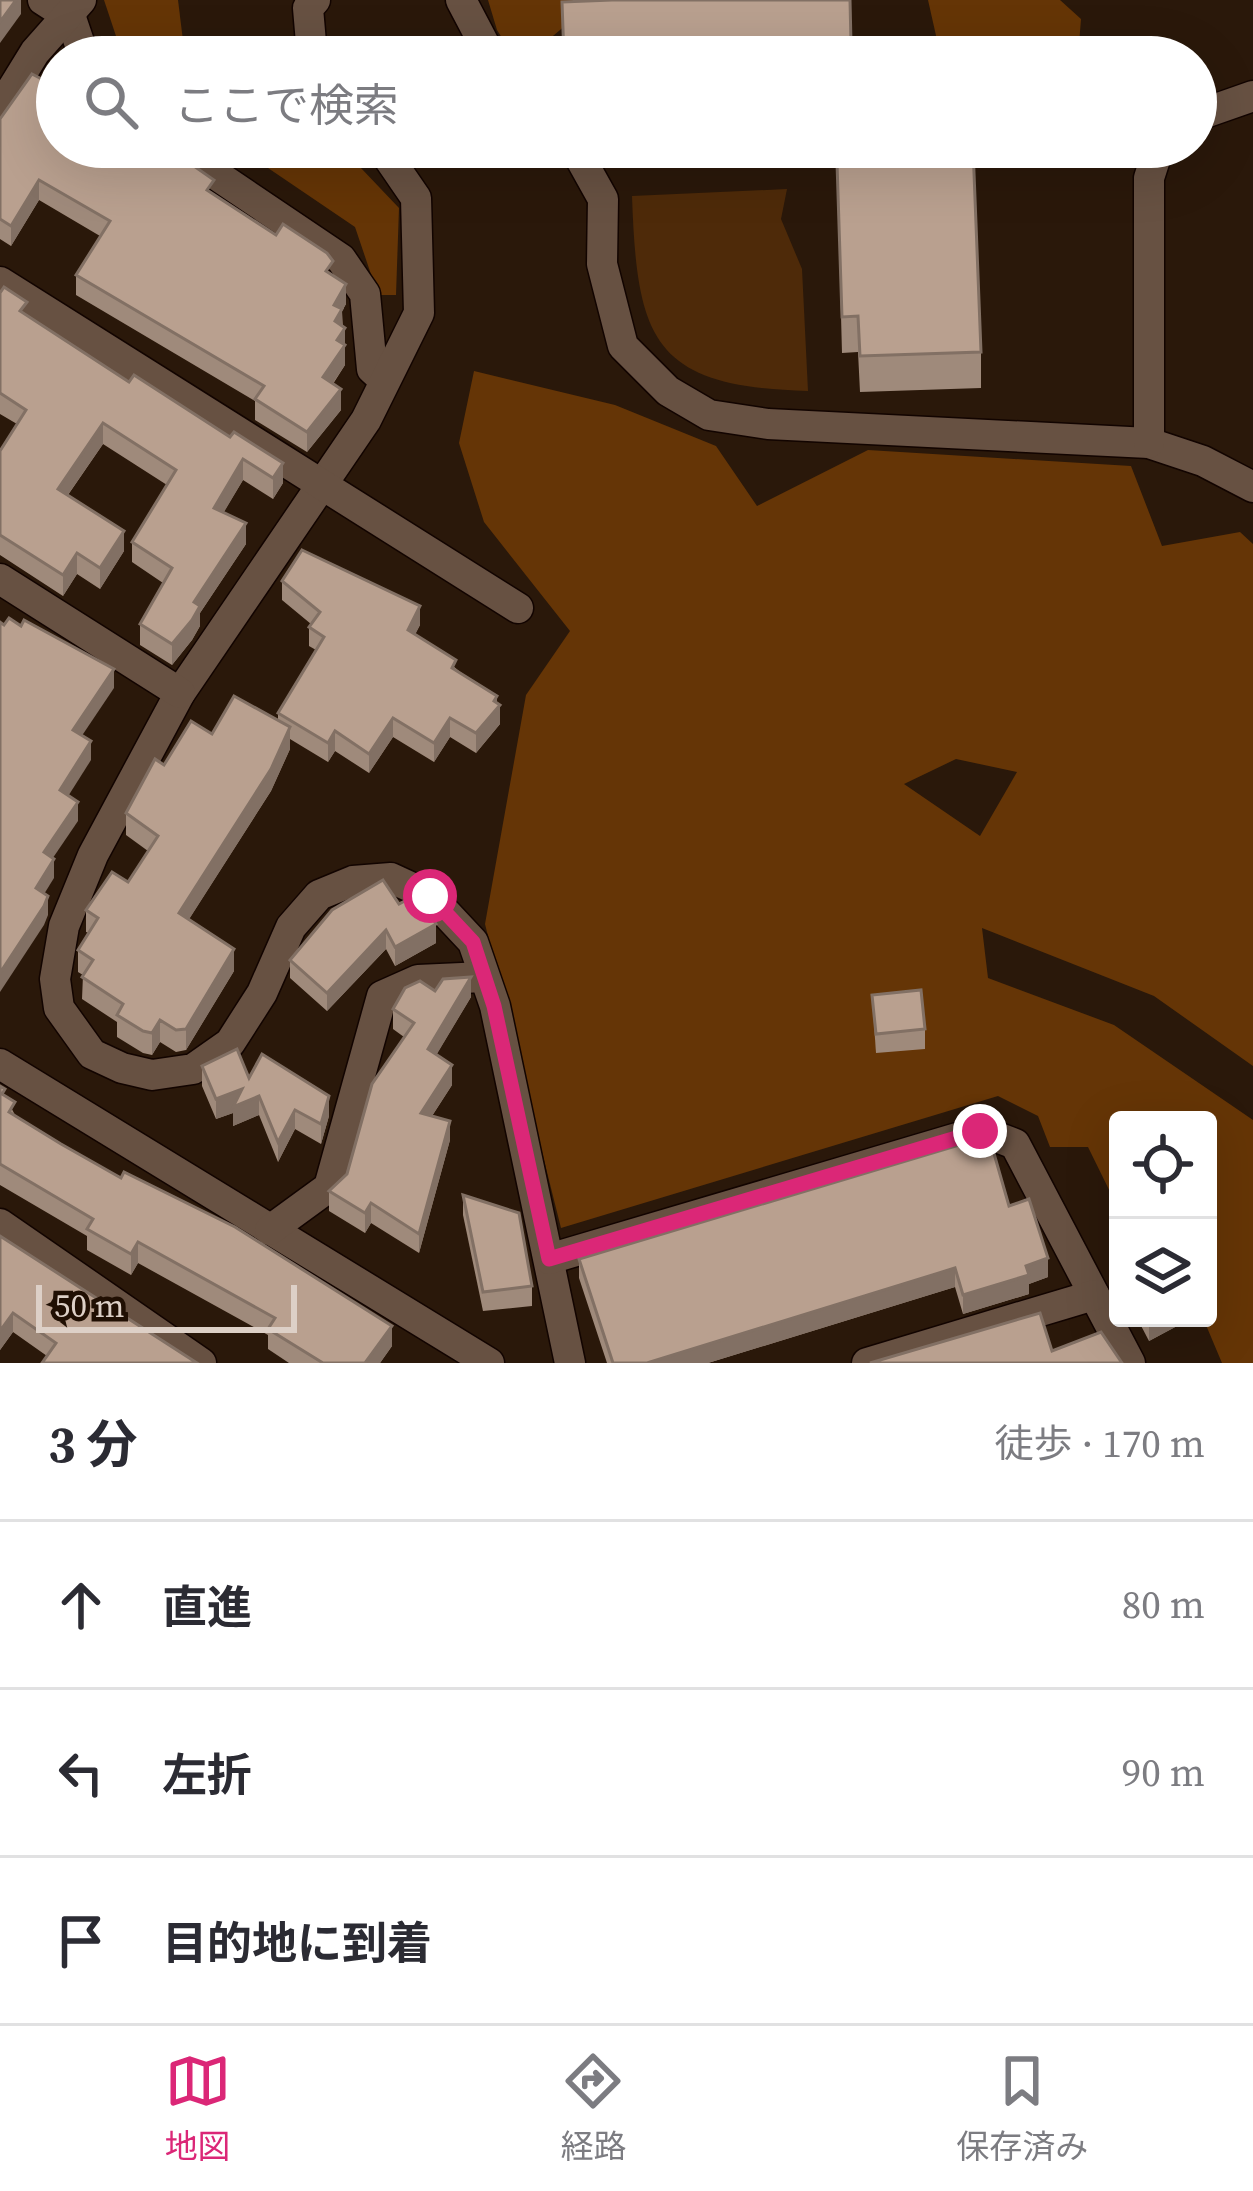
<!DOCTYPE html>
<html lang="ja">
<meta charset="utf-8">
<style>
:root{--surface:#fff;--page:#f7f7f7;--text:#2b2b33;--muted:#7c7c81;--line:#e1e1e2;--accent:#db2777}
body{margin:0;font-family:"Source Serif 4","Noto Sans JP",serif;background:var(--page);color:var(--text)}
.controls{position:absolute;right:36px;bottom:36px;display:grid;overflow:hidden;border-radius:12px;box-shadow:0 12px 48px #0002}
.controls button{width:108px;height:108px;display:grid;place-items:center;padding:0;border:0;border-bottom:3px solid var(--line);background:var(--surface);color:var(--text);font:60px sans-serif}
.scale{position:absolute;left:36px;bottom:30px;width:261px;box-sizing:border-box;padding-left:12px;border:6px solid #ddd0c7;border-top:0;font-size:33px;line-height:42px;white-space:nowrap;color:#ddd0c7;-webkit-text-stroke:9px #200f03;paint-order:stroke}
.stop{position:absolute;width:36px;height:36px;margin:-27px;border:9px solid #db2777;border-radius:50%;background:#fff}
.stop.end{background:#db2777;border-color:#fff;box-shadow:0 3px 12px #0008}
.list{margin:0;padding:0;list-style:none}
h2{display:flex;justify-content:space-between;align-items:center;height:156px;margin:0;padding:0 48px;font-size:51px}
h2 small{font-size:39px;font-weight:400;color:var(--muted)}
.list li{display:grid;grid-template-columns:78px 1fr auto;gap:36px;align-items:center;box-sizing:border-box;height:168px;padding:0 48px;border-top:3px solid var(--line)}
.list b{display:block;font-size:45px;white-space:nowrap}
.list em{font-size:39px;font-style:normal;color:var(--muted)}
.icon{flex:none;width:66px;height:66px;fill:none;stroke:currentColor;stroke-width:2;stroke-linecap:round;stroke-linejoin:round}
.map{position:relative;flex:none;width:1253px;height:1363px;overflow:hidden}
.search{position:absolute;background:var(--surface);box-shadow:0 12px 48px #0002;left:36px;right:36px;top:36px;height:132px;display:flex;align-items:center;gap:30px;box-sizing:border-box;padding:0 42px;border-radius:66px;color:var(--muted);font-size:45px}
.sheet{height:660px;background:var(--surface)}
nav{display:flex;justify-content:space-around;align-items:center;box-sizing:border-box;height:168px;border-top:3px solid var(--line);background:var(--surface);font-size:33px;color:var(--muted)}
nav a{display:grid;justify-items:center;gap:6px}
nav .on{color:var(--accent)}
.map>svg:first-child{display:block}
</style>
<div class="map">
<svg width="1253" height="1363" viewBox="0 0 1253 1363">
<rect width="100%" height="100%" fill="#2a180a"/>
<g fill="#653506" fill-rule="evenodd">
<polygon points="104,0 178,0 185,57 123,57"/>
<polygon points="488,0 746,0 566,25 541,46 544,57 514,57 497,30"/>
<polygon points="928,0 1060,0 1081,19 1078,57 1023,57 1019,47 937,40"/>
<polygon points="237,147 341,147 399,208 396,295 378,295 355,227"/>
<path d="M474,371L615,405L716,446L757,506L868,450L1131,466L1162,546L1240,532L1253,544V1066L1154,996L982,928L988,978L1114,1025L1253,1120V1363H1222L1203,1318H1208V1120H1118V1208L1088,1147H1050L1038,1116L998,1096L561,1228L485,924L526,695L570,631L484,522L459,443ZM956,759L1017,772L980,836L904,784Z"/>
</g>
<path fill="#4e2a09" d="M787,189L781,219L802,269L808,391C652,387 637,339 632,196Z"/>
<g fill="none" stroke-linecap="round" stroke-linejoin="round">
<defs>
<g id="minor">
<polyline points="43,0 71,18 84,57"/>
<polyline points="315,0 308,8 311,43 321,57"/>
<polyline points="461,0 491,57"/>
<polyline points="0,109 35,52 81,0"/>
<polyline points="1196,116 1253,96"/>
<polyline points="175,147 341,259 365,294 372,369 384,380"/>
<polyline points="381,147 416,198 419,313 366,420 180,693 93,855 64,926 55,979 59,1008 92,1054 122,1068 152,1075 193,1069 230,1043 262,993 291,927 319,895 353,881 391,878 430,896 473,942 495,1006 570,1363"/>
<polyline points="574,147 603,199 602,264 623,346 668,391 709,415 768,424 1149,443 1203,461 1253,487"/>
<polyline points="0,282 518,608"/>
<polyline points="1149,443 1149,178 1159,147"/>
<polyline points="0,579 180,693"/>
<polyline points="0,1064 489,1363"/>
<polyline points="0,1224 201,1363"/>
<polyline points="270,1230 329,1187 382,996 418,980 484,977"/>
<polyline points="549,1259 981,1131 1015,1144 1130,1363"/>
<polyline points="867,1363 1094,1295"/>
</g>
</defs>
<use href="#minor" stroke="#120400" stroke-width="33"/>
<use href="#minor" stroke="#675142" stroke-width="30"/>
</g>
<g fill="#9f8a7b">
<polygon points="0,119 214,195 333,275 346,304 342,311 345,365 333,384 341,410 307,452 255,420 255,401 76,295 76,275 100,236 39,200 11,246 0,239"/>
<polygon points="837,163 981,352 981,388 860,392 858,352 842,353"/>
<polygon points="0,293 27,316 283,483 273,499 243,480 223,513 246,544 200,613 200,626 192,640 172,665 140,645 140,624 163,583 132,562 132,542 167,485 103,444 68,495 124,551 100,589 77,574 63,596 0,555 0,451 17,424 0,414"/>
<polygon points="282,581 420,625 415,634 497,703 500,724 476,753 450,737 434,762 393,737 369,773 335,751 328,762 290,739 290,749 271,791 189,919 234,971 186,1050 176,1052 160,1042 152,1055 143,1053 117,1037 117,1022 82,999 83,975 78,972 78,950 89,933 86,932 86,910 128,882 148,851 126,835 126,813 164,765 212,734 278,720 278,713 316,650 309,646 309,627 311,624 282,600"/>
<polygon points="399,904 436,943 395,966 386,949 327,1011 290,978 290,960"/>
<polygon points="435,991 471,997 436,1055 452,1085 432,1116 450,1140 419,1253 371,1223 365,1233 329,1211 329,1191 347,1174 404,1037 393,1029 393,1009"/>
<polygon points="872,995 925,1029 925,1049 876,1053"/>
<polygon points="202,1066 249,1078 329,1116 321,1144 295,1129 278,1162 259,1115 233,1126 233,1113 216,1119 202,1086"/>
<polygon points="0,1086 15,1115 392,1346 380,1363 289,1363 268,1349 268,1335 138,1263 131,1275 87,1250 87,1236 0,1185"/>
<polygon points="463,1195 532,1286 532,1306 483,1311 463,1215"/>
<polygon points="1118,1200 1118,1238 1111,1218 1111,1202"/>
<polygon points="1009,1206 1048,1277 1029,1284 1029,1294 963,1314 955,1287 708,1363 607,1363 579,1278 579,1259"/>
<polygon points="0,1236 197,1363 47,1356 13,1332 0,1350"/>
<polygon points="1137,1318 1192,1318 1149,1341"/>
</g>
<g fill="#827064">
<polygon points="16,0 21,0 21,14 0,43 0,22"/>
<polygon points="39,180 39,200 11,246 11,226"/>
<polygon points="346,284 346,304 342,311 342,329 335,342 334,305"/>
<polygon points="345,328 345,365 323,398 323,377 337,340"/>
<polygon points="341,389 341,410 307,452 307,432"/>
<polygon points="103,423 103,444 58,509 58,489"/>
<polygon points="243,459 243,480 214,529 214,508"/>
<polygon points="283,463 283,483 273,499 273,478"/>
<polygon points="246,523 246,544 200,613 200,626 192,640 172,665 172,644 194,602"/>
<polygon points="124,531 124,551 100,589 100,568"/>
<polygon points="77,553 77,574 63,596 63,575"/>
<polygon points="420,606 420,625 408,649 408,630"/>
<polygon points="114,669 114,688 73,749 73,730"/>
<polygon points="497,696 497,708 500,705 500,724 476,753 476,733"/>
<polygon points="393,718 393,737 369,773 369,754"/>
<polygon points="450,718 450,737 434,762 434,743"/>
<polygon points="290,727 290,749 271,791 179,935 179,913"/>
<polygon points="335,731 335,751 328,762 328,743"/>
<polygon points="91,741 91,760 60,809 60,790"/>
<polygon points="78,802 78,821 44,871 44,852"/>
<polygon points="54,859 54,878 36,907 36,888"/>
<polygon points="48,896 48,915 44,925 0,992 0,973"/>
<polygon points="436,924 436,943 395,966 395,947"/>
<polygon points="386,930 386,949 327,1011 327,993"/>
<polygon points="234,949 234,971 186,1050 186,1029"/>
<polygon points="471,977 471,997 428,1069 428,1049"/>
<polygon points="160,1020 160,1042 152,1055 152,1033"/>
<polygon points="452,1065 452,1085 421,1133 421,1113"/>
<polygon points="242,1089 259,1096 259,1115 233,1126 233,1113 216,1119 216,1099"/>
<polygon points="329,1096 329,1116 321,1144 321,1124"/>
<polygon points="295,1110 295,1129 278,1162 278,1142"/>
<polygon points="450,1121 450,1140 419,1253 419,1234"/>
<polygon points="371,1203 371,1223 365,1233 365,1213"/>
<polygon points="138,1242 138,1263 131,1275 131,1254"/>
<polygon points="1048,1258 1048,1277 1029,1284 1029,1294 963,1314 963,1295 1026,1266"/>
<polygon points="955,1268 955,1287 708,1363 647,1363"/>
<polygon points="13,1313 13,1332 0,1350 0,1331"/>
<polygon points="1161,1318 1192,1318 1149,1341 1149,1324"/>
<polygon points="392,1326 392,1346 380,1363 365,1363"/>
</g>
<g fill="#b9a08f" stroke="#827064" stroke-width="3">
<polygon points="0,0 16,0 0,22"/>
<polygon points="612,0 850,0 851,43 884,42 885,57 564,57 562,2"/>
<polygon points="32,74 57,87 57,147 148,147 175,166 181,157 214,180 207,190 276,235 283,224 327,253 333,261 326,271 346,284 334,305 342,309 335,321 345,328 337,340 345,345 323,377 341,389 307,432 255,399 264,386 76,275 110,221 39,180 11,226 0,219 0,119"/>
<polygon points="864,147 973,147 981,352 860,356 858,316 842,317 837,163 864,161"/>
<polygon points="4,287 27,302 20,311 129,382 134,375 230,437 234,432 283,463 273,478 243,459 214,508 246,523 194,602 200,606 192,620 172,644 140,624 172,568 132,542 176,470 103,423 58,489 124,531 100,568 77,553 63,575 0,535 0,451 26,410 0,393 0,293"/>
<polygon points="302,550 420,606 408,630 456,660 452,668 497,696 494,701 500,705 476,733 450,718 434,743 393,718 369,754 335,731 328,743 278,713 324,637 309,627 320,612 282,581"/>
<polygon points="9,618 21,626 24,620 114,669 73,730 91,741 60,790 78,802 44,852 54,859 36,888 48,896 44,906 0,973 0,622 4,625"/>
<polygon points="234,696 290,727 271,769 179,913 234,949 186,1029 176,1030 160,1020 152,1033 143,1031 117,1015 123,1004 82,977 93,960 78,950 98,918 86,910 112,872 128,882 158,836 126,813 155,759 164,765 191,721 212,734"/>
<polygon points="383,880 399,904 418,894 436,924 395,947 386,930 327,993 290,960 332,910"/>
<polygon points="471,977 428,1049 452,1065 421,1113 450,1121 419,1234 371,1203 365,1213 329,1191 347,1174 372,1084 414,1023 393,1009 405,988 420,981 435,991 443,979"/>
<polygon points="921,990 925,1029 876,1034 872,995"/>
<polygon points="237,1049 249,1078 262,1054 329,1096 321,1124 295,1110 278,1142 259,1096 233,1107 242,1089 216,1099 202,1066"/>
<polygon points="0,1086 5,1089 2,1094 15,1102 9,1112 61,1144 121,1178 124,1172 235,1227 392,1326 365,1363 323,1363 268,1329 275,1318 138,1242 131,1254 87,1229 93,1219 0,1164"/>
<polygon points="989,1136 1009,1206 1029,1199 1048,1258 1026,1266 1029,1275 963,1295 955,1268 647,1363 613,1363 579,1259"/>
<polygon points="463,1195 519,1213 532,1286 483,1292"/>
<polygon points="1118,1200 1118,1221 1111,1202"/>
<polygon points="0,1236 197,1363 42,1363 56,1343 13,1313 0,1331"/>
<polygon points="1040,1313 1052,1351 1101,1332 1122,1363 870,1363"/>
<polygon points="1146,1318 1161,1318 1149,1324"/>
</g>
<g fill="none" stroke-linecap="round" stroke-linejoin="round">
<polyline stroke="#db2777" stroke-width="15" points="430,896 473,942 494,1006 549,1259 980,1131"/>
</g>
</svg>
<div class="controls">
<button><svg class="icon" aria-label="locate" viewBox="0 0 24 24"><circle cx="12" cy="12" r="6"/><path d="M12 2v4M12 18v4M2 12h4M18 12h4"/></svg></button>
<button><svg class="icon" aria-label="layers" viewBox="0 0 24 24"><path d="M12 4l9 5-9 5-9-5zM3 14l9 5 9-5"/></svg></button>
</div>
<div class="scale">50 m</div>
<div class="stop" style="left:430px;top:896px"></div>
<div class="stop end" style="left:980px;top:1131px"></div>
<div class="search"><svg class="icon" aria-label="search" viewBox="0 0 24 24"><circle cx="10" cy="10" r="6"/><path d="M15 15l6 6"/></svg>ここで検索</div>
</div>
<section class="sheet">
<h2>3 分<small>徒歩 · 170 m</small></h2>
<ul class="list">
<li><svg class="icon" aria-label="ahead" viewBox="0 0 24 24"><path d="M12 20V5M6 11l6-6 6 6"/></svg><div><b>直進</b></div><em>80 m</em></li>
<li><svg class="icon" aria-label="left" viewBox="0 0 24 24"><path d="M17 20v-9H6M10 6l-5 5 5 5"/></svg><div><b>左折</b></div><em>90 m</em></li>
<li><svg class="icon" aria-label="arrive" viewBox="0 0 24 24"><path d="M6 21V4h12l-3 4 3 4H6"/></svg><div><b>目的地に到着</b></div></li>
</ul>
</section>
<nav>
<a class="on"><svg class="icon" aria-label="map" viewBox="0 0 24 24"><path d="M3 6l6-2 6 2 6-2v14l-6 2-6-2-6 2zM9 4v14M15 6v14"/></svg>地図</a>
<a><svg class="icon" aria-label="directions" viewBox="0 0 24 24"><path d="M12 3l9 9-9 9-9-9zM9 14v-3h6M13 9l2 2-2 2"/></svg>経路</a>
<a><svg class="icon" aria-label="saved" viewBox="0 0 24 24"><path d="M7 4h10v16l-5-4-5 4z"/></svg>保存済み</a>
</nav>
